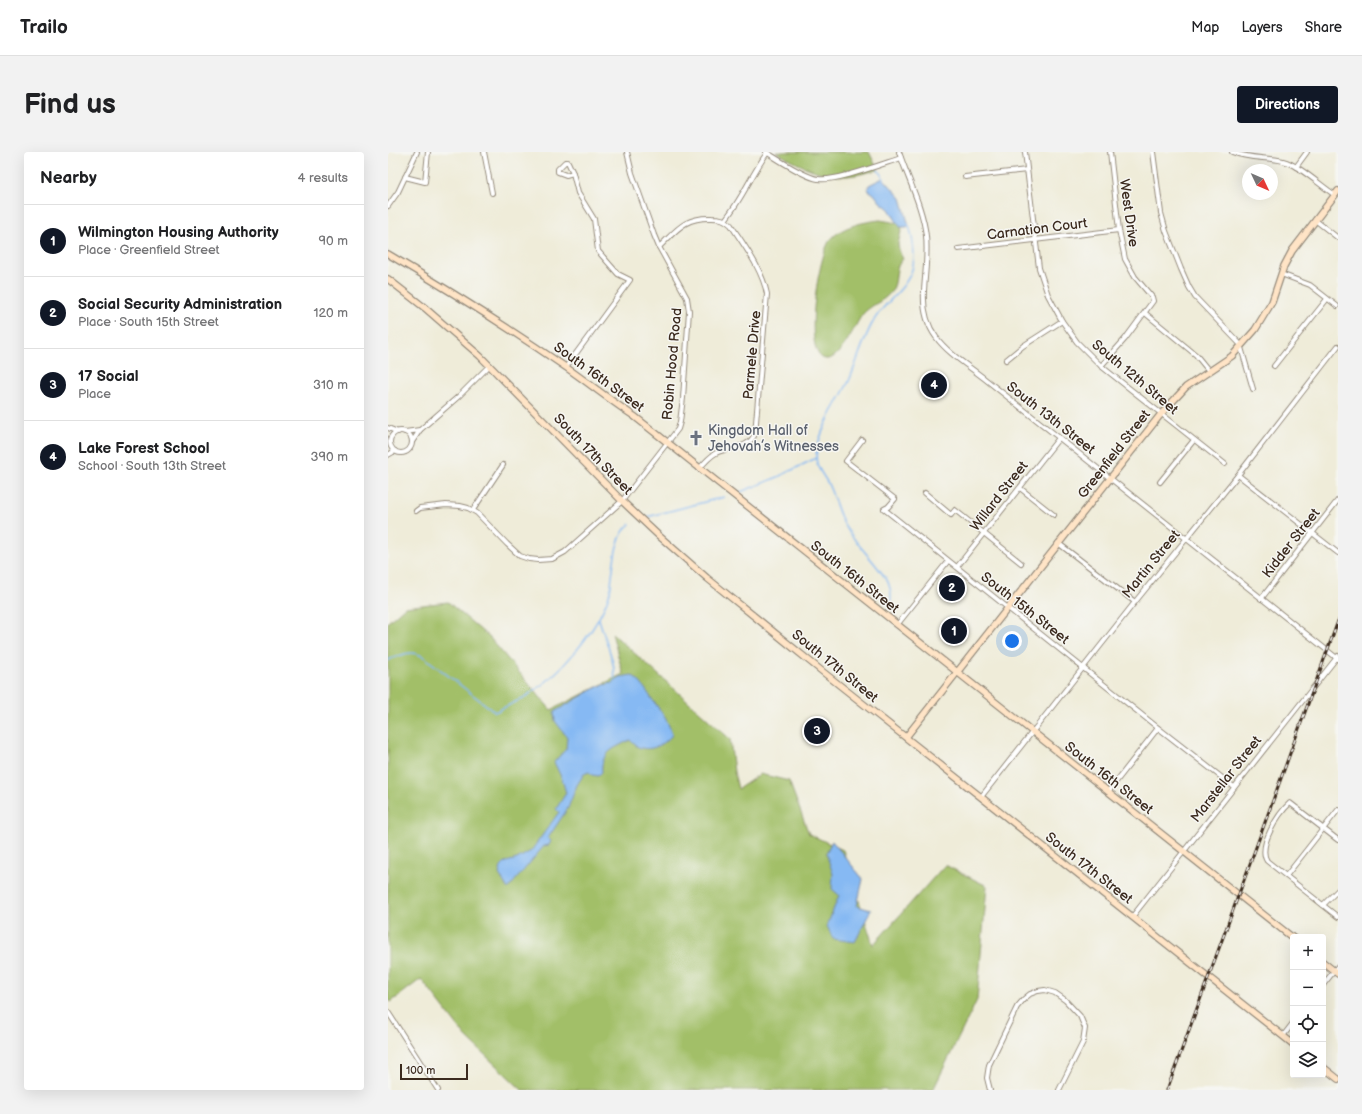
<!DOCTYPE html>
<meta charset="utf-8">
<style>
:root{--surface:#fff;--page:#f2f2f2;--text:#202124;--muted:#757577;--line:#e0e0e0;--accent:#111827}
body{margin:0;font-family:"Balsamiq Sans",sans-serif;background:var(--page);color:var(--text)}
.controls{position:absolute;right:12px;bottom:12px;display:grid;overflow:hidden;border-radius:4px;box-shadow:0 4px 16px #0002}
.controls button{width:36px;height:36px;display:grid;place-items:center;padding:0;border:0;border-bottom:1px solid var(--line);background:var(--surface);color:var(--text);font:20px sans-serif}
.compass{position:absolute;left:854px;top:12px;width:36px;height:36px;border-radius:50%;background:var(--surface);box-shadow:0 4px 16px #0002;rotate:134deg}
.scale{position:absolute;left:12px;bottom:10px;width:68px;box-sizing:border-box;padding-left:4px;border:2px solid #3b2a1e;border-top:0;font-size:11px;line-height:14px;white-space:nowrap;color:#3b2a1e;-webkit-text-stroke:3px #f6f6f2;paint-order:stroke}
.you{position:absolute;left:624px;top:489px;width:14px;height:14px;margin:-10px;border:3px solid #fff;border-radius:50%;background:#1a73e8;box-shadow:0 0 0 6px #1a73e833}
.badge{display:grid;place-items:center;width:26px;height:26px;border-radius:50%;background:var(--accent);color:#fff;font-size:13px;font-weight:700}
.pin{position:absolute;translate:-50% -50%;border:2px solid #fff;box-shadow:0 1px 4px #0006}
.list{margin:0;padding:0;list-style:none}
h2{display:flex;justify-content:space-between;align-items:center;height:52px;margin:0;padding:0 16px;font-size:17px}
h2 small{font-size:13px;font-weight:400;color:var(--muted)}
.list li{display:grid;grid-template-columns:26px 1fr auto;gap:12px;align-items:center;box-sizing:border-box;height:72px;padding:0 16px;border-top:1px solid var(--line)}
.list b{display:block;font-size:15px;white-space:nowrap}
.list p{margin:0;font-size:13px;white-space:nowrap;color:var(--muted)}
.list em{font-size:13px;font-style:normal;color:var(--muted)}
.icon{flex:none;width:22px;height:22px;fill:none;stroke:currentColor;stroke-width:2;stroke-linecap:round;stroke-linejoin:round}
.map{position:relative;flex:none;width:950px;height:938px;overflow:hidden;border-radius:4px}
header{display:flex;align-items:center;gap:24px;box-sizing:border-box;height:56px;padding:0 20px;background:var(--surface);border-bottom:1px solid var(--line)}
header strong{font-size:19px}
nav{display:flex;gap:22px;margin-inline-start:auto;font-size:14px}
.intro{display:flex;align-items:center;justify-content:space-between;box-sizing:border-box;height:96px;padding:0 24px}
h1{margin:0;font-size:28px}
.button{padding:10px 18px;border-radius:4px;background:var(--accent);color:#fff;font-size:14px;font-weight:700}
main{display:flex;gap:24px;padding:0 24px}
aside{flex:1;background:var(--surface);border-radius:4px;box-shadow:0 4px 16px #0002}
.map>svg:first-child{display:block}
</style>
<header>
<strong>Trailo</strong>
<nav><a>Map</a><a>Layers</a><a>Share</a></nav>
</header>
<div class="intro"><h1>Find us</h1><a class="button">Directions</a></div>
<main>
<aside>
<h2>Nearby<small>4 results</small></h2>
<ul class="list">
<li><span class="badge">1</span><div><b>Wilmington Housing Authority</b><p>Place · Greenfield Street</p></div><em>90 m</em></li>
<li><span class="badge">2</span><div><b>Social Security Administration</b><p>Place · South 15th Street</p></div><em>120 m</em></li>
<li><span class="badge">3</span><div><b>17 Social</b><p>Place</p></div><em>310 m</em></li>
<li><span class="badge">4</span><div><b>Lake Forest School</b><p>School · South 13th Street</p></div><em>390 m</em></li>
</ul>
</aside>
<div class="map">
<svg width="950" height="938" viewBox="0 0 950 938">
<rect width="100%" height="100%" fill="#f6f6f2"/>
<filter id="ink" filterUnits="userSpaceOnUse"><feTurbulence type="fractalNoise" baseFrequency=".025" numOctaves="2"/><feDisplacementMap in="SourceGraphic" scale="8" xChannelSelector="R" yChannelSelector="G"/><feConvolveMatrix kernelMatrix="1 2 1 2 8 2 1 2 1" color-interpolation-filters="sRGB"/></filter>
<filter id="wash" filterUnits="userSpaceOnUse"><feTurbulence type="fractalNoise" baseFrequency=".012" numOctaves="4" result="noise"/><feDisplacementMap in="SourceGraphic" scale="16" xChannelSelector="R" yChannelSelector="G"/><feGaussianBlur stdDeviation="0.9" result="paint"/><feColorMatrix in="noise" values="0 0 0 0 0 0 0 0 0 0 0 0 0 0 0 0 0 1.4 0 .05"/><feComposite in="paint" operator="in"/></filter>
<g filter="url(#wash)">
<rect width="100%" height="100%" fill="#efecd9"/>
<g fill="#a2bf67" stroke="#6e7442">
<path d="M388,0H481L490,18C479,20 467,24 456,24C431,24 409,12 388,0Z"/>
<path d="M492,68L510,71L514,75L510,92L511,99L515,107C513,109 511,112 510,114C507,123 509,132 503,140C495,150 482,153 474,163C467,173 453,207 439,207C412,208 431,102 442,88C454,74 475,70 492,68Z"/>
<polygon points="60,450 102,486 163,558 235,522 224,481 342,587 346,620 350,637 372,622 401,629 421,682 455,698 485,793 557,713 599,734 589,848 545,938 134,938 78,885 33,827 3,850 0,847 0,470 17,455"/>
</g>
<g fill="#86b9f3" stroke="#607288">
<polygon points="495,26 513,46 521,74 518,75 512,75 501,57 492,50 486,42 480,38 481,33"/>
<path d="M244,523C253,530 258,538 264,547C273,560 280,567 284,583C276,593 263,600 250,595C247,593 244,590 242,588C227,596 212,600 214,620L210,624L204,623L201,620L196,622L189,633L180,656L160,686L163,689L161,693L156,694L120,737L111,722L113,715L118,710L129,707L143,699L171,660L168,657L178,641L174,627L166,610L178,597L179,585L167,569L166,560L211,534L224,531L232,525Z"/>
<polygon points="444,689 475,727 469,754 483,758 467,790 445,787 439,774 451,743 444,737 445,722 438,701"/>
</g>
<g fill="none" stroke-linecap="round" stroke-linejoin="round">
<g stroke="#86b9f3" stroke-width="1.5">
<polyline points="490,18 496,27"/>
<polyline points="350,341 390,325 428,306"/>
<polyline points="259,365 336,345"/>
<path d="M502,454C503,446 504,440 501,433C500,428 496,424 493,420C482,404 466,390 456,372C449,359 446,343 439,330C432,318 426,313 429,297C434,273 450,251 461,229C470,208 476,183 488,165C500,147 520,136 525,114C527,102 525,83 520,72"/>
<path d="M211,467C215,482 230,516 226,530"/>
<path d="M0,508C15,503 21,497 36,505L107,560C117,555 128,550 137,545C170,525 209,480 221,443C223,438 223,431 224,425C226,408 228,383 242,372"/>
</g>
</g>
</g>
<g filter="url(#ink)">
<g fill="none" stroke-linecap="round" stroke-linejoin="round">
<defs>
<g id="minor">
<polyline points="96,0 104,41"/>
<path d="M378,0C391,8 416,25 430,27C447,30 494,12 513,6"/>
<path d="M511,0C520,27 535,56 538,84C540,103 537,121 536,139C533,187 564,201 597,227L950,507"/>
<polyline points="637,0 651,116 660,143 674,169 689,190 713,214 837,312"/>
<polyline points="765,0 773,61 778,79 793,117 801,135 807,145 852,192 865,237"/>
<path d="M844,0C861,7 878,5 895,9C911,13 933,34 947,43"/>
<polygon points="177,10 180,10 185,21 178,23 170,20 170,17"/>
<polyline points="908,15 919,0"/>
<polyline points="17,25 37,30 40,0"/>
<polyline points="577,25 639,18"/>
<polyline points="0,54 10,40 29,0"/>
<path d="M337,68C354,47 364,22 379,1"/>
<polyline points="927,68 950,86"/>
<path d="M271,95C289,78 296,65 324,66C332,66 337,67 343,73C357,95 374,117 379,142L367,282C360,298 342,294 328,301C321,305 316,311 311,317"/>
<polyline points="570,97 731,78"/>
<polyline points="893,122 922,133 949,154"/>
<polyline points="757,161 808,203 821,219"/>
<polyline points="618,208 635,194 674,169"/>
<polyline points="713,214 737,187 765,149 764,145 747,125 737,107 731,78 722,0"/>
<polyline points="886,214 939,147"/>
<polyline points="178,215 242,128 230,122 210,99 206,67 190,41 185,21"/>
<polyline points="0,276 10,280"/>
<polyline points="32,278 71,244 102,213"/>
<circle cx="13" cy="290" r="11"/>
<polyline points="17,280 32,278 24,290"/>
<polyline points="474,288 458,309 507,347 500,355 496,357 769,575 846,635"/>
<polyline points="0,303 7,299"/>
<polyline points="850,323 950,401"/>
<polyline points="772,330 806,288"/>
<polyline points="632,336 666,363"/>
<polyline points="537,341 563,363 567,358 633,411"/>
<polyline points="85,358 115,313"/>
<polyline points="28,359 32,356 58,353 72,354 80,356 89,361 119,392 132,404 141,407 150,408 164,407 177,400 234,349 290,277 292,270 295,246 301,159 299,146 271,95 266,83 244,21 239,0"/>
<polyline points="670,391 747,450"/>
<polyline points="569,415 671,286"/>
<polyline points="873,447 950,348"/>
<polyline points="509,473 560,409"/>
<polyline points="720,640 770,576"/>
<polyline points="593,645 747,450 850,323 950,194"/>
<path d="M950,688L902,651C891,661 869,694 879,709L950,765"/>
<polyline points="898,724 950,658"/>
<polyline points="935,753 950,738"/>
<polyline points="744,765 950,504"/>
<polyline points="935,833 950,814"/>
<polyline points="0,860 50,938"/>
<polyline points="895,884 905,871"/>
<polyline points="602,938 599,926 601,913 629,855 636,847 642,842 650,839 657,838 667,841 677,848 692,864 697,876 695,890 671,938"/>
</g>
<g id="secondary">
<path d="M0,102C61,138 121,176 179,216C202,232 223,249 246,264L905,786"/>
<polyline points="0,127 37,156 92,204 234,349 270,383 319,426 435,520 905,892"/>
<polyline points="518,585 773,262 798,235 844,204 867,178 884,150 896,114 904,99 950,39"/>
<polyline points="935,810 950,822"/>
<polyline points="935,915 950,927"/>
</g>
</defs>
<use href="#minor" stroke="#958b7c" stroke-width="6"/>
<use href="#secondary" stroke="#958b7c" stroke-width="8"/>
<use href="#minor" stroke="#fff" stroke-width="4"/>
<use href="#secondary" stroke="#ffe4c6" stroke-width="5.5"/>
<defs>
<polyline id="rail" points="779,938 863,709 950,469"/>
</defs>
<use href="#rail" stroke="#3b2a1e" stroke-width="3"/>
<use href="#rail" stroke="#f6f6f2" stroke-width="1.5" stroke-dasharray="4.5" stroke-linecap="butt"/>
</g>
</g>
<defs>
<symbol id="church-bare" viewBox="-9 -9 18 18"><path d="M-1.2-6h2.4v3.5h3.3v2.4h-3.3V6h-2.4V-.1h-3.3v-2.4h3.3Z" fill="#6b7280" stroke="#f6f6f2" stroke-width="2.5" paint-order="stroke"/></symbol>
</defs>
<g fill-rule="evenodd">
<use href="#church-bare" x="297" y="275" width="22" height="22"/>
</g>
<g text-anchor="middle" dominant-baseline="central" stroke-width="3" stroke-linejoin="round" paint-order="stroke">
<g font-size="14" fill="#3b2a1e" stroke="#f6f6f2">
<text transform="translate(741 61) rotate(82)">West Drive</text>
<text transform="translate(649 77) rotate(-7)">Carnation Court</text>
<text transform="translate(364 203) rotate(-85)">Parmele Drive</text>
<text transform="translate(284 212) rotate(-85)">Robin Hood Road</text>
<text transform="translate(211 225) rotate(36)">South 16th Street</text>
<text transform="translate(747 225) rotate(40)">South 12th Street</text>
<text transform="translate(663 266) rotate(38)">South 13th Street</text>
<text transform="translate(205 302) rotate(46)">South 17th Street</text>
<text transform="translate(726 302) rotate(-52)">Greenfield Street</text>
<text transform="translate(611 344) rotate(-52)">Willard Street</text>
<text transform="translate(903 391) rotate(-52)">Kidder Street</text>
<text transform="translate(763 412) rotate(-51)">Martin Street</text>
<text transform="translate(467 425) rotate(38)">South 16th Street</text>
<text transform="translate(637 456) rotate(38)">South 15th Street</text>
<text transform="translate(447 514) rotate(39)">South 17th Street</text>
<text transform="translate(721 626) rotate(38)">South 16th Street</text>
<text transform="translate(838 627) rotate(-52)">Marstellar Street</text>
<text transform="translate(701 716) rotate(38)">South 17th Street</text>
</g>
<g font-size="14" fill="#5b616d" stroke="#f6f6f2" text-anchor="start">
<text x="320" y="278">Kingdom Hall of<tspan x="320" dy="16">Jehovah’s Witnesses</tspan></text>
</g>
</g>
</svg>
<div class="controls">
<button>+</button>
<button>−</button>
<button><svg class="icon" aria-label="locate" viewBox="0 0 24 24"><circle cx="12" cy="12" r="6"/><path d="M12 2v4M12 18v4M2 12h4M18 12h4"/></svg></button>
<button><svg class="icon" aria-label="layers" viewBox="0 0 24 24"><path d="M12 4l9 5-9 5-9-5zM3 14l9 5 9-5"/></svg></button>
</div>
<svg class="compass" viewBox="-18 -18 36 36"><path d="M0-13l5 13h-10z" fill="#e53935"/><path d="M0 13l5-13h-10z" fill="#757577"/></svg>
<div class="scale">100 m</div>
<div class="you"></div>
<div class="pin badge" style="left:566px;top:479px">1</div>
<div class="pin badge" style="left:564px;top:436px">2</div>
<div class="pin badge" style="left:429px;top:579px">3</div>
<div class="pin badge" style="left:546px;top:233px">4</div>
</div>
</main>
